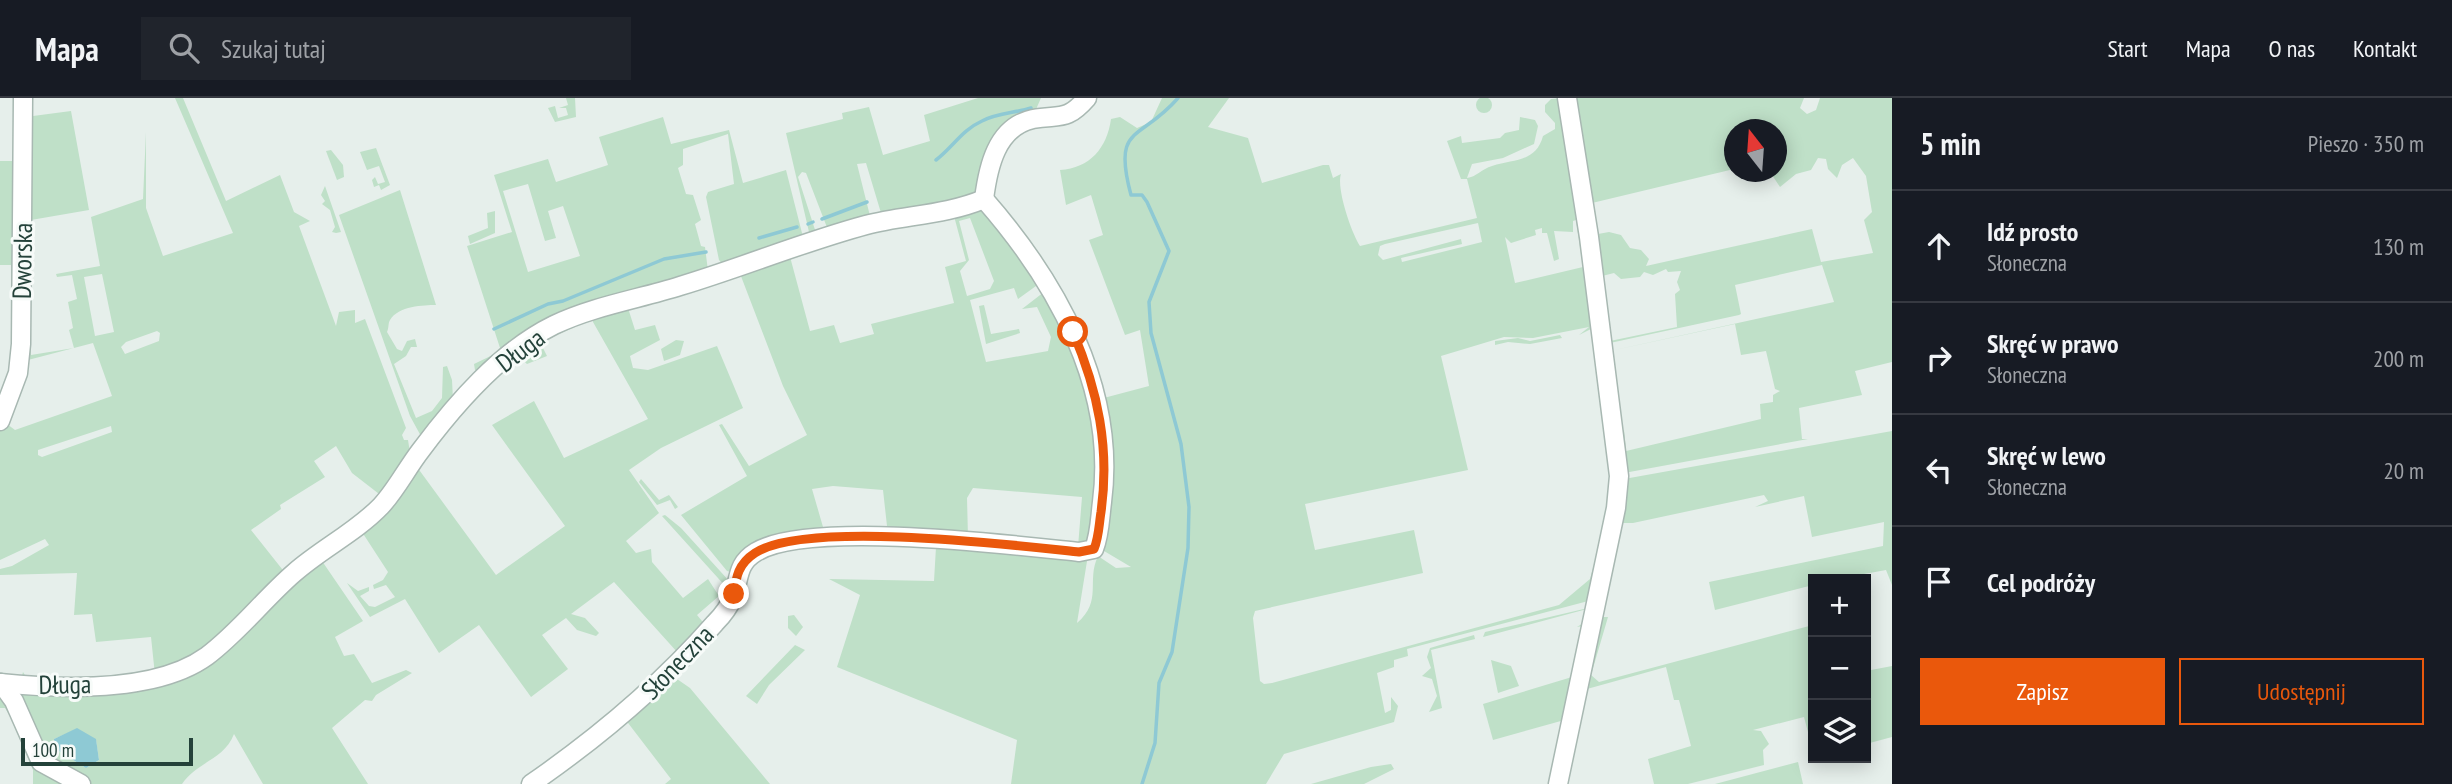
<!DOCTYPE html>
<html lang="pl">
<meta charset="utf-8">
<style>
:root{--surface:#171b24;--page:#20242c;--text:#f1f3f6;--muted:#9ea1a6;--line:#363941;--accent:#ea580c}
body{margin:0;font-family:"PT Sans Narrow",sans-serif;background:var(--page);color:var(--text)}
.controls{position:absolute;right:21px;bottom:21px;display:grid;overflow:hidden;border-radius:0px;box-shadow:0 4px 18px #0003}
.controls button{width:63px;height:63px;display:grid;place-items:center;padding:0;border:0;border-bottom:2px solid var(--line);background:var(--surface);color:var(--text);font:35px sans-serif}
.compass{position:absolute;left:1724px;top:21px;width:63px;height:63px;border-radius:50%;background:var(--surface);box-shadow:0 4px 18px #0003;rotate:343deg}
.scale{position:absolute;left:21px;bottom:18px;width:172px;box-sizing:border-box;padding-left:7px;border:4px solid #24423a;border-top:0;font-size:19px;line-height:24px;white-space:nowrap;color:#24423a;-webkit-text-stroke:5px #f7fbf9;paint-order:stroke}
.stop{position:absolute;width:21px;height:21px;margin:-16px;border:5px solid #ea580c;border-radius:50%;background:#fff}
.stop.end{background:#ea580c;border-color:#fff;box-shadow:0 2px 7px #0008}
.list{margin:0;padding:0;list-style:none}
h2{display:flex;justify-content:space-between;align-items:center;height:91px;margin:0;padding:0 28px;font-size:30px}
h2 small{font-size:23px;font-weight:400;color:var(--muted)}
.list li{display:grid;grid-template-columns:46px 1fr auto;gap:21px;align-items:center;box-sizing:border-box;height:112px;padding:0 28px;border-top:2px solid var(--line)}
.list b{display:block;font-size:26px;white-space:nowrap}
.list p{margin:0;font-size:23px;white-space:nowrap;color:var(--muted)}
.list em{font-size:23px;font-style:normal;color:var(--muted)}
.actions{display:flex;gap:14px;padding:21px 28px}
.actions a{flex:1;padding:16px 0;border:2px solid var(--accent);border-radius:0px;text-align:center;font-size:24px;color:var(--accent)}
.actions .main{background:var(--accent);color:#fff}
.icon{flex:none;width:38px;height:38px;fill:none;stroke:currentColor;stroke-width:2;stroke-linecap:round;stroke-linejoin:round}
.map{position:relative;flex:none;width:1892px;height:686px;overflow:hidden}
header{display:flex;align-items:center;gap:42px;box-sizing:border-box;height:98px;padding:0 35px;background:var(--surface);border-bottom:2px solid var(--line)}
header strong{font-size:33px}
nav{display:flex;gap:38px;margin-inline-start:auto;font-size:24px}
.search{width:490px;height:63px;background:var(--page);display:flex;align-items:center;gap:18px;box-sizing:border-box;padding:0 24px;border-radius:0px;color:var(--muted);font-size:26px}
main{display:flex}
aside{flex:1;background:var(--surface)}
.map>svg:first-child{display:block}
</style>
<header>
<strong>Mapa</strong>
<div class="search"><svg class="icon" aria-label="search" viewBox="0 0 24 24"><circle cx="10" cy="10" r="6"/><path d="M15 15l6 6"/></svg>Szukaj tutaj</div>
<nav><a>Start</a><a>Mapa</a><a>O nas</a><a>Kontakt</a></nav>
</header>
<main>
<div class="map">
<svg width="1892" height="686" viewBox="0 0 1892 686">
<rect width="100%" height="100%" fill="#e6efeb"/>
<g fill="#bfe0c8" fill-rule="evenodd">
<circle cx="1484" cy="7" r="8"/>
<polygon points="32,0 33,18 71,13 89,112 31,122 28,168"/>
<path d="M175,0H183L226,103L280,77L294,114L310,123L299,128L336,228L339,214L355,212V225L365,221L406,330L402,337L404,342H408L411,361L383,399L352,375L336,348L314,363L325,379L280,407L281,411L251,432L282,471L283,477L262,502L268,503L317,463H322L363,523L335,539L344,558L354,556L372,585L406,572L412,575L376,597L372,603L365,602L332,630L368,686H263L234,636C224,662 198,663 182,686H33V672L10,618L5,610H0V594L10,606L33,659L32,634L18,598L22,591L152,585C173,581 203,572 212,551C197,558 184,569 168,574C128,589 63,588 21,582L23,574L26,579C67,589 113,581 155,577L151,539L96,544L92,516L74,517L77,475L0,477V471L12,468L49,447L45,441L0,462V333L14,302L25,263L27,268L20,298L7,326L15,332L112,298L93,245L28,262L26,178L28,175L31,257L74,250L69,232L73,230L68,204L77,201L72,177L57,179L56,176L100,168L91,119L143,101L146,34V110L163,158L233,135ZM102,176L114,234L95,238L84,179ZM157,233L160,235L159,243L125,256L121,249L126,244ZM111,328L112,334L42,359L38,357V352ZM77,631L96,642L99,662L86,670L54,650V641Z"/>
<polygon points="566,0 575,0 576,19 555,24 548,10 555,8 558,20 568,17 566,10 559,10 568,7"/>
<polygon points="978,0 1041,0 1033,18 1018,26 969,102 881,115 866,65 857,66 870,118 828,132 806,75 802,74 798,79 816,135 809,134 786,35 843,21 842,15 869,9 883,57 930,43 924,17"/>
<path d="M1162,0H1229L1208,29L1248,40L1262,85L1323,67H1329L1333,80L1341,76C1336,91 1352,136 1360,148L1477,120L1467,81H1461L1447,43L1461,38L1462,45L1500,40L1505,35L1519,32L1520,19L1535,22L1538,28L1534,46L1503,60L1472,66L1467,80C1476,79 1482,71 1492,68C1515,61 1536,64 1543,38L1555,31V25L1545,14V7L1551,1L1562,0L1581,112L1575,115L1576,121L1582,123L1595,229L1579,237L1589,229L1533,240L1504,239L1441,258L1468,372L1305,406L1315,452L1414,432L1423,475L1255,513L1253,520L1260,583L1264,586L1272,585L1559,507L1590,481L1603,435L1592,502L1407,551L1408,558L1394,562V569L1377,575L1385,615L1391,612V599L1398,608L1394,624L1284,656L1266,686H1011L1017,642L837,569L860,497L829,481L934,483L936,449L1088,457L1077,525C1103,503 1086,483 1098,458L1116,470L1131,469L1099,450L1100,301L1149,288L1140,232L1125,237L1089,142L1103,137L1091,97L1066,107L1060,72C1090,70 1107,50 1111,21L1120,19L1137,30L1151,24ZM1576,122L1583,169L1515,185L1505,139L1511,145L1536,137L1535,132L1542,130V135H1547L1554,163L1559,161L1554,133L1573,134V123ZM1478,125L1482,144L1402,164L1401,160L1462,146L1461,141L1383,162L1378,157L1380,148L1385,146Z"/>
<polygon points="1573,0 1804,0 1800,10 1807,16 1816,12 1820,0 1892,0 1892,264 1855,273 1862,297 1799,310 1802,341 1808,341 1624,375 1617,336 1624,332 1626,353 1761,321 1760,306 1773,304 1773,297 1780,293 1775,291 1766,253 1741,257 1735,226 1610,253 1834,204 1822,167 1735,187 1741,216 1739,217 1610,245 1601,195 1605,193 1610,243 1677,229 1675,196 1680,192 1677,184 1681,173 1668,174 1666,171 1653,177 1644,174 1640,179 1621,181 1614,175 1602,178 1604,184 1602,184 1592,114 1595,113 1598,136 1609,134 1621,137 1630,150 1641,152 1649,161 1646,168 1812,131 1821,164 1873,155 1864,122 1872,114 1866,78 1853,60 1842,67 1837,80 1828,71 1826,61 1818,60 1811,72 1796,76 1780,89 1770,74 1776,74 1776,32 1734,32 1734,71 1592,105"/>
<polygon points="15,10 14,245 11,167 0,167 0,63 14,63"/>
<path d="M663,19L671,46L729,32L743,85L786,72L803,139L724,168L719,162L706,99L708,94L734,86L728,36L683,51V67L678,70L686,96L693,97L701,122L695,126L701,148L705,149L708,173L597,208L485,275L475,272L474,266L501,253L467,148L512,134L494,77L548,61L556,84L608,67L599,39ZM528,86L545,143L556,140L548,113L563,108L580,158L528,174L503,93Z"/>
<polygon points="376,50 390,87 381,92 379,87 374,89 372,82 375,79 378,86 385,84 379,68 367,72 360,54"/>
<polygon points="331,52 343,67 344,79 337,82 326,53"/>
<polygon points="325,88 341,134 336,135 332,134 335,129 330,112 322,106 325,103 321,97"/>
<path d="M400,92L436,207C424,207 398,208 390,222C388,225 389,230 387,234L397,251L402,253L407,243L415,241L417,249H411L406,258L394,266L416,320L432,313L442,300L443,269L447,268L452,282L453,302L422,340L410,318L339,117Z"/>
<path d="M985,106L1038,182L1036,188L1018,201L1014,190L970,202L986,264L1048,253L1051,239L1037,209L1022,211L1044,194L1055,206L1100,331L1092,440L1078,449L1082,399L973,390L967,400L968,439L870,435L869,429L887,428L883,392L833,388L812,391L823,429L853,430L806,438L733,475L727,473L681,417L747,378L719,327L722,326L749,368L807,337L783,288L739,173L789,155L810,233L834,227L840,245L874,236L871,226L954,205L945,169L966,163L954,118ZM970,120L994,183L990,191L967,198L960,173L969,162L959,123Z"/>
<polygon points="495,113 495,135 470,146 468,138 488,130 487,115"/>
<polygon points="984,207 991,236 1019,231 1020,235 986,246 979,208"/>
<polygon points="628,210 635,232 655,227 660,242 630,258 633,270 648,272 717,248 743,310 661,350 629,372 659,415 626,443 636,455 651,451 652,464 683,500 708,481 719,498 697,517 707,529 678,555 614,484 571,516 585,520 599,535 596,538 577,532 566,520 542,537 568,571 531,599 479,527 439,555 405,501 370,519 347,485 358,493 369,489 369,493 360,498 369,508 375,509 395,499 386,487 374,491 373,487 383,482 388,474 362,434 417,369 496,477 565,428 492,327 534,303 564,360 648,321 593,224 592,216"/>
<polygon points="571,224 575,229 540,244 547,258 527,266 518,257"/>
<polygon points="1560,237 1562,240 1530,246 1508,244 1495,247 1495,243 1518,240 1530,243"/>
<polygon points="676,242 684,243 680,257 664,263 661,251"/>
<polygon points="1892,333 1892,487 1886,472 1837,481 1813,481 1813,487 1715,512 1709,484 1883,448 1884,424 1812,439 1804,398 1755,409 1768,403 1764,397 1633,425 1619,425 1624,381"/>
<polygon points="641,381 659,402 669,397 678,409 675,411 670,402 657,407 639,384"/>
<polygon points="665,417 681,430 730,484 728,496 725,495 727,490 662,418"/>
<polygon points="1588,510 1588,527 1577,529 1585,524 1587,511 1483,539 1485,534"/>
<polygon points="794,517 803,529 796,538 788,530 788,518"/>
<polygon points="1601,519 1608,519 1591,577 1599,584 1813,527 1813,653 1804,619 1753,632 1761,633 1769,646 1763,652 1764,667 1688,686 1654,686 1648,661 1691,648 1679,602 1674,602 1666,569 1587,591 1583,613 1580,612"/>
<polygon points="1474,537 1475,541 1431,552 1442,610 1429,614 1437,598 1432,581 1422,578 1431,570 1427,559 1430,550"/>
<polygon points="795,547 805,552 769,587 757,606 746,598"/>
<polygon points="1491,562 1511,568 1519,588 1498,595"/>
<polygon points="1892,568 1892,639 1866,646 1866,573"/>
<polygon points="1572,579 1568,621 1493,642 1483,606"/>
<polygon points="670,580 677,581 690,590 770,686 665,686 671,681 625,621"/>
<polygon points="1798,664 1803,686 1715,686"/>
<polygon points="1391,666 1394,671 1364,686 1311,686 1371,669"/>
</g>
<polygon fill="#8ec9d4" points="77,630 96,641 99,662 86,670 54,650 54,641"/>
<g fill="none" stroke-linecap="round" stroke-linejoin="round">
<g stroke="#8ec9d4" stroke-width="3.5">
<path d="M936,62C953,49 962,32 982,23C997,15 1015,15 1031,10"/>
<polyline points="822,121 867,104"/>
<polyline points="808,126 813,124"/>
<polyline points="759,140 797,129"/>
<polyline points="494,231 548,206 563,203 664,161 706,154"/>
<path d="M1142,686L1155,645L1159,585L1172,554L1188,450L1189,409L1181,346L1151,235L1149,204L1169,153L1147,104L1142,97H1131C1112,26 1140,44 1178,0"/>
</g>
<defs>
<g id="minor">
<path d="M984,101C988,70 996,29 1033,21C1060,16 1066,24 1087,0"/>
<polyline points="0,323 18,275 21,246 23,0"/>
<path d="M0,585C60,591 156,595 207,558C239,534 264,501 294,475C321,451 356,434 381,408C396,392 407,370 421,352C456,305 501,253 554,227C594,208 639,201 680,188C743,169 803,144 866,127C905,117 946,117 984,101"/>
<polyline points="1,585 14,603 41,664 81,686"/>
<path d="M531,686C599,639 660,588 715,525C722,518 729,509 733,499C740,481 736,466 756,454C809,422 1012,447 1079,454L1094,451C1100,436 1100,419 1102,404C1117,290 1056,183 984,101"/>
<polyline points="1558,686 1616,410 1619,378 1589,139 1567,0"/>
</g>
</defs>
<use href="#minor" stroke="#a8b8b2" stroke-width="21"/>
<use href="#minor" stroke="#fff" stroke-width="18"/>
</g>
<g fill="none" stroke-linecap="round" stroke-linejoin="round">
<path stroke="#ea580c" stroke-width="9" d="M734,496C736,479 738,466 755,455C806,422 1013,447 1079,454L1094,451C1099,439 1099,426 1101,414C1110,350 1098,293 1073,234"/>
</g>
<g text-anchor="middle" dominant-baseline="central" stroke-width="6" stroke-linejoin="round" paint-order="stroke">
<g font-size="26" fill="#24423a" stroke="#f7fbf9">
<text transform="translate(22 163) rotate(-89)">Dworska</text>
<text transform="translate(520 252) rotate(-37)">Długa</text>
<text transform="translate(677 564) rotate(-46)">Słoneczna</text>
<text transform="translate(65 586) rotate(-1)">Długa</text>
</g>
</g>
</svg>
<div class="controls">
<button>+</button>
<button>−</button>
<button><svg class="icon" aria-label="layers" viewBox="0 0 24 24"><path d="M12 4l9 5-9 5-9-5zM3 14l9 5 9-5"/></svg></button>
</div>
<svg class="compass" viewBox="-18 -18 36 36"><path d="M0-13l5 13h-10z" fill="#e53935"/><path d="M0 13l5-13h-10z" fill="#9ea1a6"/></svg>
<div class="scale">100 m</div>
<div class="stop" style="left:1073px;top:234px"></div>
<div class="stop end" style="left:734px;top:496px"></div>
</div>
<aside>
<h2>5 min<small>Pieszo · 350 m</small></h2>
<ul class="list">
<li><svg class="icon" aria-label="ahead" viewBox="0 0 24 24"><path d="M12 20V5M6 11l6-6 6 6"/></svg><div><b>Idź prosto</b><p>Słoneczna</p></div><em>130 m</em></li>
<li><svg class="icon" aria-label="right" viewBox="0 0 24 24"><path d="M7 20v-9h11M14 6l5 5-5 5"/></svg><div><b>Skręć w prawo</b><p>Słoneczna</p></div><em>200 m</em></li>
<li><svg class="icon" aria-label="left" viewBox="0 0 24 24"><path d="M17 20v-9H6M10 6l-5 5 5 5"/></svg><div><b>Skręć w lewo</b><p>Słoneczna</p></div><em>20 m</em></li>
<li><svg class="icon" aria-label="arrive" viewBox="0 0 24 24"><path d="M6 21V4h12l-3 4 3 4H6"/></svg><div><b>Cel podróży</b></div></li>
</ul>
<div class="actions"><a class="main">Zapisz</a><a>Udostępnij</a></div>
</aside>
</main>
